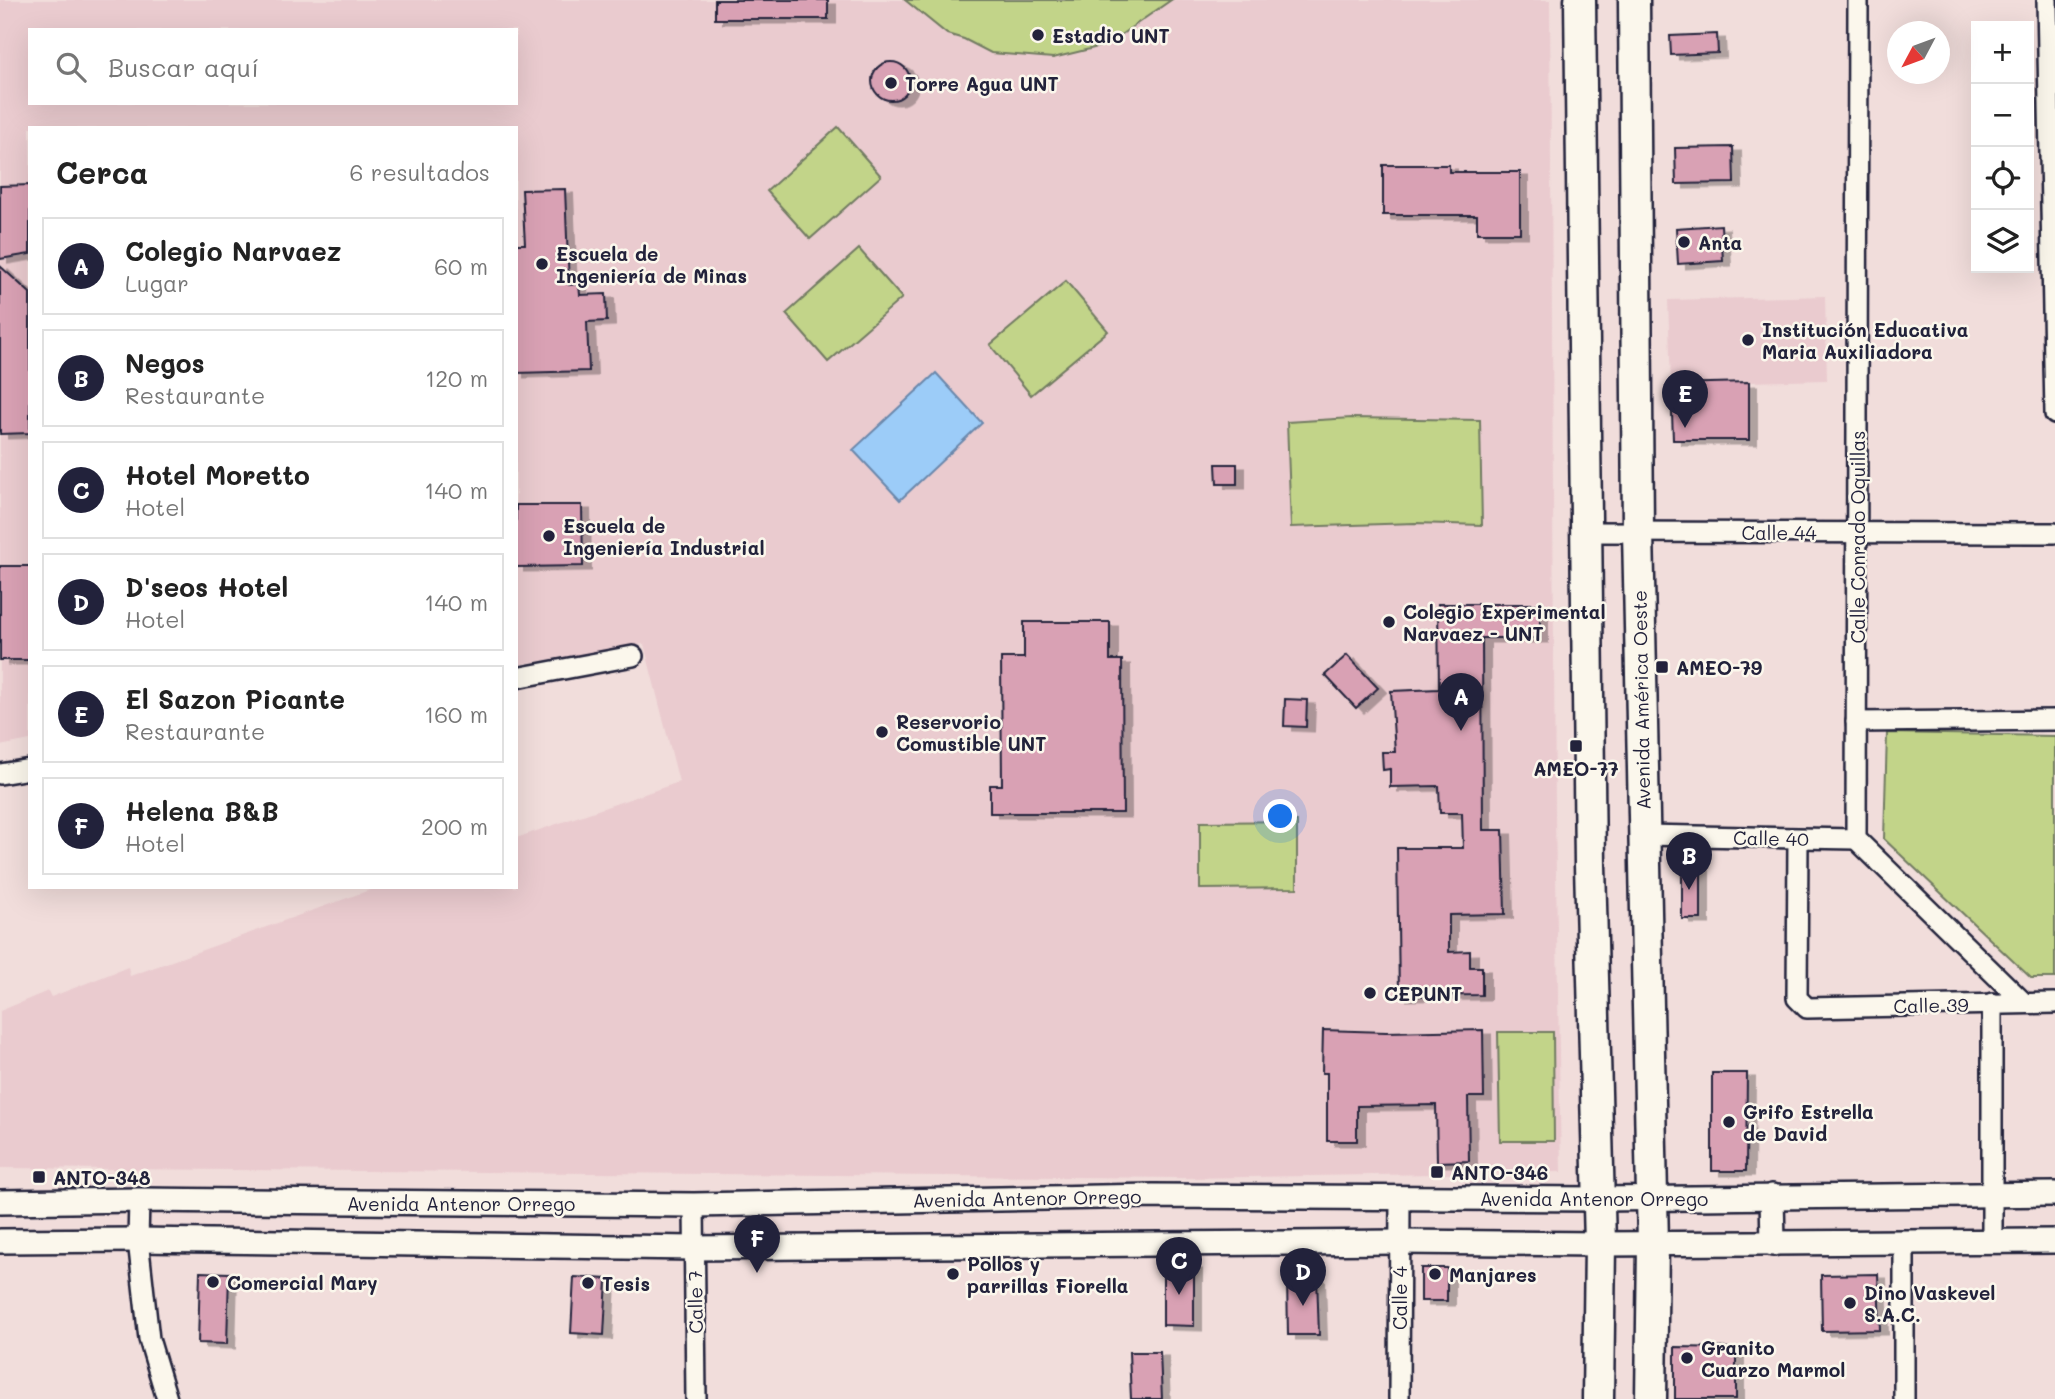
<!DOCTYPE html>
<html lang="es">
<meta charset="utf-8">
<style>
:root{--surface:#fff;--page:#f6f6f6;--text:#222;--muted:#767676;--line:#e0e0e0;--accent:#22223b}
body{margin:0;font-family:Mali,sans-serif;background:var(--page);color:var(--text)}
.controls{position:absolute;right:21px;top:21px;display:grid;overflow:hidden;border-radius:0px;box-shadow:0 7px 28px #0002}
.controls button{width:63px;height:63px;display:grid;place-items:center;padding:0;border:0;border-bottom:2px solid var(--line);background:var(--surface);color:var(--text);font:35px sans-serif}
.compass{position:absolute;left:1887px;top:21px;width:63px;height:63px;border-radius:50%;background:var(--surface);box-shadow:0 7px 28px #0002;rotate:229deg}
.you{position:absolute;left:1281px;top:817px;width:24px;height:24px;margin:-18px;border:5px solid #fff;border-radius:50%;background:#1a73e8;box-shadow:0 0 0 10px #1a73e833}
.badge{display:grid;place-items:center;width:46px;height:46px;border-radius:50%;background:var(--accent);color:#fff;font-size:23px;font-weight:700}
.pin{position:absolute;translate:-50% -58px;filter:drop-shadow(0 2px 4px #0008)}
.pin::after{content:'';position:absolute;top:37px;width:24px;height:21px;background:inherit;clip-path:polygon(0 0,100% 0,50% 100%)}
.list{margin:0;padding:0;list-style:none}
h2{display:flex;justify-content:space-between;align-items:center;height:91px;margin:0;padding:0 28px;font-size:30px}
h2 small{font-size:23px;font-weight:400;color:var(--muted)}
.list li{display:grid;grid-template-columns:46px 1fr auto;gap:21px;align-items:center;box-sizing:border-box;height:98px;margin:0 14px 14px;padding:0 14px;border:2px solid var(--line);border-radius:0px}
.list b{display:block;font-size:26px;white-space:nowrap}
.list p{margin:0;font-size:23px;white-space:nowrap;color:var(--muted)}
.list em{font-size:23px;font-style:normal;color:var(--muted)}
.icon{flex:none;width:38px;height:38px;fill:none;stroke:currentColor;stroke-width:2;stroke-linecap:round;stroke-linejoin:round}
.map{position:relative;flex:none;width:2055px;height:1399px;overflow:hidden}
.search{position:absolute;background:var(--surface);box-shadow:0 7px 28px #0002;left:28px;top:28px;width:490px;height:77px;display:flex;align-items:center;gap:18px;box-sizing:border-box;padding:0 24px;border-radius:0px;color:var(--muted);font-size:26px}
.panel{position:absolute;background:var(--surface);box-shadow:0 7px 28px #0002;left:28px;top:126px;width:490px;height:763px;border-radius:0px}
.map>svg:first-child{display:block}
</style>
<div class="map">
<svg width="2055" height="1399" viewBox="0 0 2055 1399">
<defs>
<filter id="shadow"><feDropShadow dx="8" dy="4.5" stdDeviation="0" flood-color="#0004"/></filter>
</defs>
<rect width="100%" height="100%" fill="#f1dddb"/>
<filter id="ink" filterUnits="userSpaceOnUse"><feTurbulence type="fractalNoise" baseFrequency=".0143" numOctaves="2"/><feDisplacementMap in="SourceGraphic" scale="14" xChannelSelector="R" yChannelSelector="G"/><feConvolveMatrix kernelMatrix="1 2 1 2 8 2 1 2 1" color-interpolation-filters="sRGB"/></filter>
<g filter="url(#ink)">
<g fill="#eacbcf" fill-rule="evenodd">
<path d="M0,0H1550L1555,815L1561,1172L1185,1178L0,1168V1011L48,991L51,997L128,967L130,976L378,887H516V838L679,782L644,644L516,665V128H30V740L0,746ZM30,30H516V103H30Z"/>
<polygon points="1825,296 1827,380 1671,384 1668,300"/>
</g>
<g fill="#c2d489" stroke="#727b62" stroke-width="2">
<polygon points="905,0 1171,0 1106,45 1053,58 991,53 964,39 947,34"/>
<polygon points="838,127 881,176 810,239 767,191"/>
<polygon points="859,249 902,298 828,362 786,314"/>
<polygon points="1066,281 1108,331 1031,395 990,345"/>
<polygon points="1352,418 1480,420 1482,525 1415,523 1291,527 1287,422"/>
<polygon points="1887,733 2055,736 2055,978 2031,978 1884,839"/>
<polygon points="1297,821 1297,888 1200,889 1200,822"/>
<polygon points="1498,1032 1553,1032 1554,1141 1500,1141"/>
</g>
<polygon fill="#9cccf8" stroke="#6b88ac" stroke-width="2" points="936,373 982,423 900,500 853,450"/>
<g fill="#d9a1b4" stroke="#22223b" stroke-width="2" filter="url(#shadow)">
<rect x="715" y="0" width="113" height="19"/>
<polygon points="1717,34 1718,53 1671,55 1670,36"/>
<circle cx="891" cy="81" r="19"/>
<polygon points="1733,147 1734,183 1676,184 1675,148"/>
<polygon points="1383,165 1449,165 1449,172 1520,172 1520,233 1477,233 1477,215 1383,215"/>
<polygon points="30,185 30,254 0,259 0,186"/>
<polygon points="565,189 569,285 579,284 580,295 606,294 607,321 587,322 589,371 516,373 516,244 525,244 522,190"/>
<polygon points="1721,225 1723,261 1678,264 1676,228"/>
<polygon points="0,266 30,293 30,433 0,434"/>
<polygon points="1749,382 1749,440 1673,440 1671,384"/>
<polygon points="1216,464 1237,464 1237,484 1217,484"/>
<polygon points="516,505 582,505 583,566 516,567"/>
<rect x="0" y="566" width="30" height="94"/>
<polygon points="1438,604 1540,604 1540,638 1482,638 1483,830 1503,830 1505,914 1449,915 1449,952 1470,951 1470,967 1482,967 1482,995 1399,996 1397,848 1463,848 1462,813 1440,813 1439,786 1390,787 1390,769 1383,770 1382,752 1395,752 1391,691 1439,689"/>
<polygon points="1024,622 1110,622 1110,660 1122,660 1123,813 990,813 990,785 1002,785 1001,658 1024,658"/>
<polygon points="1347,655 1378,688 1356,708 1325,675"/>
<polygon points="1285,699 1307,700 1306,727 1284,726"/>
<rect x="1682" y="863" width="19" height="56"/>
<polygon points="1323,1030 1386,1032 1483,1030 1484,1097 1468,1097 1469,1161 1437,1162 1436,1105 1357,1106 1357,1141 1327,1141 1327,1073 1322,1073"/>
<polygon points="1712,1073 1747,1073 1746,1171 1712,1171"/>
<polygon points="1163,1264 1194,1265 1194,1326 1163,1325"/>
<rect x="1421" y="1268" width="26" height="33"/>
<polygon points="200,1272 229,1273 227,1344 198,1343"/>
<polygon points="1878,1274 1880,1330 1822,1331 1821,1275"/>
<polygon points="574,1277 607,1279 604,1335 571,1333"/>
<polygon points="1317,1277 1319,1335 1288,1335 1287,1278"/>
<polygon points="1675,1347 1736,1348 1736,1399 1675,1399"/>
<polygon points="1129,1352 1160,1352 1162,1399 1131,1399"/>
</g>
<g fill="none" stroke-linecap="round" stroke-linejoin="round">
<defs>
<g id="minor">
<polyline points="1858,0 1856,839 2024,1003"/>
<polyline points="2047,0 2055,414"/>
<polyline points="1586,532 2055,533"/>
<polyline points="516,678 633,656"/>
<polyline points="1856,722 2055,720"/>
<polyline points="0,774 30,769"/>
<polyline points="1643,835 1856,839"/>
<polyline points="1798,839 1797,998 1807,1008 2055,1003"/>
<polyline points="139,1200 138,1240 149,1339 167,1399"/>
<polyline points="694,1205 696,1399"/>
<polyline points="1992,1241 1992,1003"/>
<polyline points="1399,1399 1400,1198"/>
<polyline points="1904,1399 1904,1242"/>
</g>
<g id="tertiary">
<polyline points="1772,1196 1773,1244"/>
<polyline points="0,1202 139,1200 694,1205 1153,1196 1599,1199 2055,1194"/>
<polyline points="0,1241 138,1240 694,1248 1398,1242 1600,1244 2055,1241"/>
</g>
<g id="primary">
<polyline points="1580,0 1590,865 1600,1244 1598,1399"/>
<polyline points="1634,0 1638,531 1653,1244 1651,1399"/>
</g>
</defs>
<use href="#minor" stroke="#22223b" stroke-width="24"/>
<use href="#tertiary" stroke="#22223b" stroke-width="28"/>
<use href="#primary" stroke="#22223b" stroke-width="35"/>
<use href="#minor" stroke="#fbf7ec" stroke-width="19"/>
<use href="#tertiary" stroke="#fbf7ec" stroke-width="23"/>
<use href="#primary" stroke="#fbf7ec" stroke-width="30"/>
</g>
</g>
<g fill="#22223b" stroke="#fbf7ec" stroke-width="2.5">
<circle cx="1038" cy="35" r="7"/>
<circle cx="891" cy="83" r="7"/>
<circle cx="1684" cy="242" r="7"/>
<circle cx="542" cy="264" r="7"/>
<circle cx="1748" cy="340" r="7"/>
<circle cx="549" cy="536" r="7"/>
<circle cx="1389" cy="622" r="7"/>
<rect x="1655" y="660" width="14" height="14" rx="3.5"/>
<circle cx="882" cy="732" r="7"/>
<rect x="1569" y="739" width="14" height="14" rx="3.5"/>
<circle cx="1370" cy="993" r="7"/>
<circle cx="1729" cy="1122" r="7"/>
<rect x="1430" y="1165" width="14" height="14" rx="3.5"/>
<rect x="32" y="1170" width="14" height="14" rx="3.5"/>
<circle cx="953" cy="1274" r="7"/>
<circle cx="1435" cy="1274" r="7"/>
<circle cx="213" cy="1282" r="7"/>
<circle cx="588" cy="1283" r="7"/>
<circle cx="1850" cy="1303" r="7"/>
<circle cx="1687" cy="1358" r="7"/>
</g>
<g text-anchor="middle" dominant-baseline="central" stroke-width="5" stroke-linejoin="round" paint-order="stroke">
<g font-size="19" font-weight="bold" fill="#22223b" stroke="#fbf7ec" text-anchor="start">
<text x="1052" y="35">Estadio UNT</text>
<text x="905" y="83">Torre Agua UNT</text>
<text x="1698" y="242">Anta</text>
<text x="556" y="253">Escuela de<tspan x="556" dy="22">Ingeniería de Minas</tspan></text>
<text x="1762" y="329">Institución Educativa<tspan x="1762" dy="22">Maria Auxiliadora</tspan></text>
<text x="563" y="525">Escuela de<tspan x="563" dy="22">Ingeniería Industrial</tspan></text>
<text x="1403" y="611">Colegio Experimental<tspan x="1403" dy="22">Narvaez - UNT</tspan></text>
<text x="1676" y="667">AMEO-79</text>
<text x="896" y="721">Reservorio<tspan x="896" dy="22">Comustible UNT</tspan></text>
<text x="1576" y="768" text-anchor="middle">AMEO-77</text>
<text x="1384" y="993">CEPUNT</text>
<text x="1743" y="1111">Grifo Estrella<tspan x="1743" dy="22">de David</tspan></text>
<text x="1451" y="1172">ANTO-346</text>
<text x="53" y="1177">ANTO-348</text>
<text x="967" y="1263">Pollos y<tspan x="967" dy="22">parrillas Fiorella</tspan></text>
<text x="1449" y="1274">Manjares</text>
<text x="227" y="1282">Comercial Mary</text>
<text x="602" y="1283">Tesis</text>
<text x="1864" y="1292">Dino Vaskevel<tspan x="1864" dy="22">S.A.C.</tspan></text>
<text x="1701" y="1347">Granito<tspan x="1701" dy="22">Cuarzo Marmol</tspan></text>
</g>
<g font-size="19" fill="#22223b" stroke="#fbf7ec">
<text x="1779" y="532">Calle 44</text>
<text transform="translate(1857 537) rotate(-90)">Calle Conrado Oquillas</text>
<text transform="translate(1641 700) rotate(-91)">Avenida América Oeste</text>
<text transform="translate(1771 838) rotate(1)">Calle 40</text>
<text transform="translate(1931 1005) rotate(-1)">Calle 39</text>
<text transform="translate(1027 1198) rotate(-1)">Avenida Antenor Orrego</text>
<text x="1594" y="1198">Avenida Antenor Orrego</text>
<text x="461" y="1203">Avenida Antenor Orrego</text>
<text transform="translate(1399 1298) rotate(-90)">Calle 4</text>
<text transform="translate(695 1302) rotate(-91)">Calle 7</text>
</g>
</g>
</svg>
<div class="controls">
<button>+</button>
<button>−</button>
<button><svg class="icon" aria-label="locate" viewBox="0 0 24 24"><circle cx="12" cy="12" r="6"/><path d="M12 2v4M12 18v4M2 12h4M18 12h4"/></svg></button>
<button><svg class="icon" aria-label="layers" viewBox="0 0 24 24"><path d="M12 4l9 5-9 5-9-5zM3 14l9 5 9-5"/></svg></button>
</div>
<svg class="compass" viewBox="-18 -18 36 36"><path d="M0-13l5 13h-10z" fill="#e53935"/><path d="M0 13l5-13h-10z" fill="#767676"/></svg>
<div class="you"></div>
<div class="pin badge" style="left:1461px;top:731px">A</div>
<div class="pin badge" style="left:1689px;top:890px">B</div>
<div class="pin badge" style="left:1179px;top:1295px">C</div>
<div class="pin badge" style="left:1303px;top:1306px">D</div>
<div class="pin badge" style="left:1685px;top:428px">E</div>
<div class="pin badge" style="left:757px;top:1273px">F</div>
<div class="search"><svg class="icon" aria-label="search" viewBox="0 0 24 24"><circle cx="10" cy="10" r="6"/><path d="M15 15l6 6"/></svg>Buscar aquí</div>
<section class="panel">
<h2>Cerca<small>6 resultados</small></h2>
<ul class="list">
<li><span class="badge">A</span><div><b>Colegio Narvaez</b><p>Lugar</p></div><em>60 m</em></li>
<li><span class="badge">B</span><div><b>Negos</b><p>Restaurante</p></div><em>120 m</em></li>
<li><span class="badge">C</span><div><b>Hotel Moretto</b><p>Hotel</p></div><em>140 m</em></li>
<li><span class="badge">D</span><div><b>D'seos Hotel</b><p>Hotel</p></div><em>140 m</em></li>
<li><span class="badge">E</span><div><b>El Sazon Picante</b><p>Restaurante</p></div><em>160 m</em></li>
<li><span class="badge">F</span><div><b>Helena B&amp;B</b><p>Hotel</p></div><em>200 m</em></li>
</ul>
</section>
</div>
